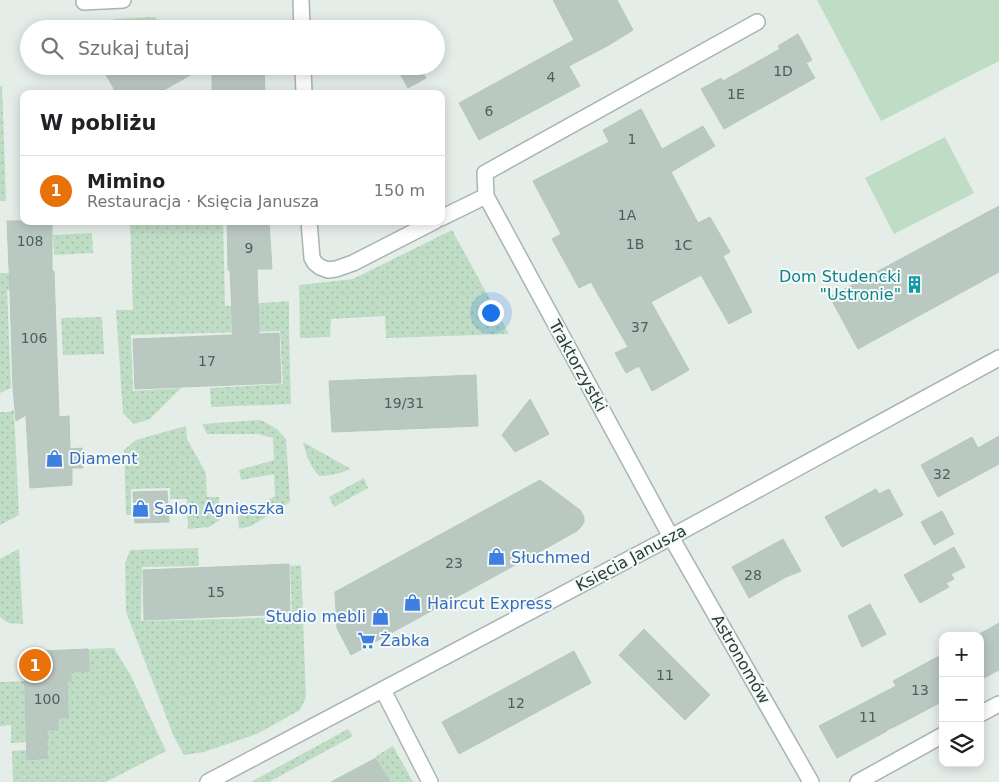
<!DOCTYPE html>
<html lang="pl">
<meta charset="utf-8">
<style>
:root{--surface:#fff;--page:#f6f6f6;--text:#202124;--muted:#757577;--line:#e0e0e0;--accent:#7a4b42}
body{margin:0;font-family:"DejaVu Sans",sans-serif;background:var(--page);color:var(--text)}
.controls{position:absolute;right:15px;bottom:15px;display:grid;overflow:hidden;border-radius:10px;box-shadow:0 2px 12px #0003}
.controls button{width:45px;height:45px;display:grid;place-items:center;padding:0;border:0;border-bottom:1px solid var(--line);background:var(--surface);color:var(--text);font:25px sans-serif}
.you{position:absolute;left:490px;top:312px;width:18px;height:18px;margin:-12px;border:4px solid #fff;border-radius:50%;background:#1a73e8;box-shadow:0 0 0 8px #1a73e833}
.badge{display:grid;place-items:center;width:32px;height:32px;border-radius:50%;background:var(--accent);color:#fff;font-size:16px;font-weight:700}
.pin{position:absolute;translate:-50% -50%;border:2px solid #fff;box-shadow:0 1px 5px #0006}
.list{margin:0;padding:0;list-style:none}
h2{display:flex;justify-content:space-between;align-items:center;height:65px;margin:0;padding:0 20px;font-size:21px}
h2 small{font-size:16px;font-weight:400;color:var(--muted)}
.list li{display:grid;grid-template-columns:32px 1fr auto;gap:15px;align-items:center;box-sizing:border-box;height:70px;padding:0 20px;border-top:1px solid var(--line)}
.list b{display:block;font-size:19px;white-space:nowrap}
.list p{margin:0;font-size:16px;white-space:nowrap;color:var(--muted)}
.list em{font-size:16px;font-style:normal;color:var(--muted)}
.icon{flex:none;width:28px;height:28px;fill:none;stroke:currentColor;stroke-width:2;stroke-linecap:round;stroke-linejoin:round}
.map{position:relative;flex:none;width:999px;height:782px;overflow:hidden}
.search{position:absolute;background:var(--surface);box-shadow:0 2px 12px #0003;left:20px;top:20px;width:425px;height:55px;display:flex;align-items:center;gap:12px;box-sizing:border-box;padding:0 18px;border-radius:28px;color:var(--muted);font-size:19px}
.panel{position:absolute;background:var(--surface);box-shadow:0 2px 12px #0003;left:20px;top:90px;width:425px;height:135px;border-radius:10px}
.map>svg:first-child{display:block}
</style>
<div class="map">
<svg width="999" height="782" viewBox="0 0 999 782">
<defs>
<pattern id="grass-dots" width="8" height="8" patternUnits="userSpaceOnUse" patternTransform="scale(1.25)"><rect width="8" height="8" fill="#bfdcc5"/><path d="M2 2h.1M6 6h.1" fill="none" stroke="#a4beaa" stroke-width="1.8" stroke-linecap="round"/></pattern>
</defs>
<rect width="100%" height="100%" fill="#e5ede9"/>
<g fill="url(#grass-dots)">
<polygon points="155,17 158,22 148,29 106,29 106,27 115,19"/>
<polygon points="0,86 2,86 6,201 0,201"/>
<polygon points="130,221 223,221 225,306 289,301 289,333 291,404 211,407 210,388 283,384 280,331 131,335 133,391 181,388 150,419 134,424 123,413 116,310 133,310"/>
<polygon points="452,230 509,334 386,338 385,316 331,319 330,337 300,338 299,285 353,279"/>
<polygon points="92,233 93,253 54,255 53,235"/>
<polygon points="0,273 10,273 10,290 7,290 11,388 0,393"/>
<polygon points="102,317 104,354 63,355 61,318"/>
<polygon points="14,410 19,515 0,525 0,412 9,412"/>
<polygon points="261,420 277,429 286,439 290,502 251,526 239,529 238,517 275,496 274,474 241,480 239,470 274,460 273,438 258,434 207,434 202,424"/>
<polygon points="186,426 187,439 206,473 207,497 219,497 220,520 209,527 188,529 187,499 170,499 170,488 131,489 131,515 126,515 124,450 136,440"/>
<path d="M303,442L351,469C341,473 331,476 319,476C310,466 306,455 303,442Z"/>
<polygon points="364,478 368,488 334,507 329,497"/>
<polygon points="198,548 199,566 142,567 141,621 292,617 290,566 301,565 306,697 300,710 257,734 204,752 184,755 174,737 126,612 125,564 130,550"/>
<polygon points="19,549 23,624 8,623 0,617 0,559"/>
<polygon points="114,648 131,676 166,751 106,782 13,782 12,751 27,750 28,760 47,758 47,730 58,718 68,717 67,681 71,681 71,672 89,671 88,649"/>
<polygon points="25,681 27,742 11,743 11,725 0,726 0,682"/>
<polygon points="348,729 353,736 269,782 251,782"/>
<polygon points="393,746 413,782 390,782 376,756"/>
</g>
<g fill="#bfdcc5">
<polygon points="817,0 999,0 999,61 881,121"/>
<polygon points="945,137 974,193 894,234 865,178"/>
</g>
<g fill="#bac8c2" stroke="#b7c6bf">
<polygon points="553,0 617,0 633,30 609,45 569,66 580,86 479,140 459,103 574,40"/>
<polygon points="262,25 262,29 183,29 184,28"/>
<polygon points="798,34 812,60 806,63 815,78 724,129 701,89 721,78 723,81 780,49 778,46"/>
<polygon points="117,66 206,66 157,94 117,94 105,73"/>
<polygon points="212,66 264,66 265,94 212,94"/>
<polygon points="396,66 419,66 426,78 408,88"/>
<polygon points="641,109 662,149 703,126 715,146 671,172 698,223 710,217 730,252 723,256 752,312 729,324 701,275 651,302 689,370 652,391 639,366 626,373 615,353 628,347 591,282 579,288 552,239 561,234 533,181 609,142 603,130"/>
<polygon points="999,206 999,272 858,349 830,297"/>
<polygon points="7,221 52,221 52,271 54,271 59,417 69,416 70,449 82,448 83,468 72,468 72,485 30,488 26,415 16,421 13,388 10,291"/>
<polygon points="227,221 269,221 272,269 257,269 259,334 279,333 281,383 135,389 133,339 233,335 230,270 228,270"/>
<polygon points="476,375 478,426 332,432 329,381"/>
<polygon points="530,399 549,434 515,452 502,435"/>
<polygon points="999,436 999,464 938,497 921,465 972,437 978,448"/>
<polygon points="540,480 580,510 584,517 584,522 581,527 577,531 525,560 524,559 517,564 351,655 337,628 335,592"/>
<polygon points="876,489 879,494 889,489 903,515 842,547 825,517"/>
<polygon points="167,491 169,522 135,523 133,492"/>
<polygon points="942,511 954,534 934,545 921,522"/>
<polygon points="783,539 801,571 786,577 749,598 732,567"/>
<polygon points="954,547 965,567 951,574 954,579 946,583 949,587 920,603 904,575"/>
<polygon points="289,564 290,614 144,620 143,570"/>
<polygon points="870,604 886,634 862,647 848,616"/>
<polygon points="999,623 999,670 980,680 980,636 976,636"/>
<polygon points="644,629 710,695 685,720 619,655"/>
<polygon points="88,649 89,671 71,672 71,681 67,681 68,717 58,718 58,730 47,730 47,758 27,760 24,654 43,654 43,651"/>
<polygon points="574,651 591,683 459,754 442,722"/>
<polygon points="943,654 943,701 896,726 887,730 887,731 837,758 819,726 896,686 893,681"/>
<polygon points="376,758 390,782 331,782"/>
</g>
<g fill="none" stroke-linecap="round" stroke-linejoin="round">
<defs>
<g id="minor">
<polyline points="301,0 302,29"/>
<polyline points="84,2 123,0"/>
<polyline points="303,66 304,94"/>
<polyline points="486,196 671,537 811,782"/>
<polyline points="441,218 486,196 485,173 757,22"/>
<polyline points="309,221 312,258 315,263 320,267 328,270 336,269 353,263 435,221"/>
<polyline points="383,690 430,782"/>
<polyline points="980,714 999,704"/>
<polyline points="858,782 943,735"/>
</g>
<polyline id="tertiary" points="208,782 671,537 999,358"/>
</defs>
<use href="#minor" stroke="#a8b5b0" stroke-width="18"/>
<use href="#tertiary" stroke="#a8b5b0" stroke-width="18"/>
<use href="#minor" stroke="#fff" stroke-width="15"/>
<use href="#tertiary" stroke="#fff" stroke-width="15"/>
</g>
<defs>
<symbol id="building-bare" viewBox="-9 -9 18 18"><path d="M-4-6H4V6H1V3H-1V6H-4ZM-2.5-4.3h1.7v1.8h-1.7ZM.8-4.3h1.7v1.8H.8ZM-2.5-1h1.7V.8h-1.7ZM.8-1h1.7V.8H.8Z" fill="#0f9aa8" stroke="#f5faf7" stroke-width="2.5" paint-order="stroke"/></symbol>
<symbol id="shop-bare" viewBox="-9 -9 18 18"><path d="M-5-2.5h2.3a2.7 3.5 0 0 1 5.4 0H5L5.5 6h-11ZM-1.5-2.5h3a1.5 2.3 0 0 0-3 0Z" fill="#3f7fe0" stroke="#f5faf7" stroke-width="2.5" paint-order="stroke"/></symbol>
<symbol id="supermarket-bare" viewBox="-9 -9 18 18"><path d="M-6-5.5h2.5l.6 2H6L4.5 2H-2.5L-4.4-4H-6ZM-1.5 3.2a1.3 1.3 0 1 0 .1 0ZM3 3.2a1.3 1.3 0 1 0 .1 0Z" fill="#3f7fe0" stroke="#f5faf7" stroke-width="2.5" paint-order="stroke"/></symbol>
</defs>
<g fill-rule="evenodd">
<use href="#building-bare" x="902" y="272" width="25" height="25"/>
<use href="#shop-bare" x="42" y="446" width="25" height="25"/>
<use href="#shop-bare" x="128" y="496" width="25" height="25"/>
<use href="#shop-bare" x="484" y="544" width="25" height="25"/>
<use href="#shop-bare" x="400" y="590" width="25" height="25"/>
<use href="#shop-bare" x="368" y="604" width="25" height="25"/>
<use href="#supermarket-bare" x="354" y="628" width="25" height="25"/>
</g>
<g text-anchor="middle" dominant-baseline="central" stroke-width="4" stroke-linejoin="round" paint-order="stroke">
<g font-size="14" fill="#4a6059">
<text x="783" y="71">1D</text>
<text x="551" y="77">4</text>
<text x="736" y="94">1E</text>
<text x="489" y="111">6</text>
<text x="632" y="139">1</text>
<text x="627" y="215">1A</text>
<text x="30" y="241">108</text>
<text x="635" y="244">1B</text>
<text x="683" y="245">1C</text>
<text x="249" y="248">9</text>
<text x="640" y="327">37</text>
<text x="34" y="338">106</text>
<text x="207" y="361">17</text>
<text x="404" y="403">19/31</text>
<text x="942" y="474">32</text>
<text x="454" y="563">23</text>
<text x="753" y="575">28</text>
<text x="216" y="592">15</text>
<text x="665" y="675">11</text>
<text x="920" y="690">13</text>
<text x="47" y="699">100</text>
<text x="516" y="703">12</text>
<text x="868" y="717">11</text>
</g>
<g font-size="16" fill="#0d838f" stroke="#f5faf7" text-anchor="end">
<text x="901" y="276">Dom Studencki<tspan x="901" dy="18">"Ustronie"</tspan></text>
</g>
<g font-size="16" fill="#253e36" stroke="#f5faf7">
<text transform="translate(578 366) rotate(61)">Traktorzystki</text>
<text transform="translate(631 558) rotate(-28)">Księcia Janusza</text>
<text transform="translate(741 659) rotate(60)">Astronomów</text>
</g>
<g font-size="16" fill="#366cbe" stroke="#f5faf7" text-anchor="start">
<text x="69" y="458">Diament</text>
<text x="154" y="508">Salon Agnieszka</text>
<text x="511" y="557">Słuchmed</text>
<text x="427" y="603">Haircut Express</text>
<text x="366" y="616" text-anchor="end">Studio mebli</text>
<text x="380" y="640">Żabka</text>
</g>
</g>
</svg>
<div class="controls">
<button>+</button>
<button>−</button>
<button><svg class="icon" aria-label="layers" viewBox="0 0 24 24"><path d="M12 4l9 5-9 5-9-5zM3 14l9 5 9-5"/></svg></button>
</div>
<div class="you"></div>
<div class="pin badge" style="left:35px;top:665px;background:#e8710a">1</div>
<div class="search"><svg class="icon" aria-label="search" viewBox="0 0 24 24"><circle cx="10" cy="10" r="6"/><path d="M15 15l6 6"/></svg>Szukaj tutaj</div>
<section class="panel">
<h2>W pobliżu<small></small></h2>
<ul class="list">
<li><span class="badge" style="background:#e8710a">1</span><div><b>Mimino</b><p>Restauracja · Księcia Janusza</p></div><em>150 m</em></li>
</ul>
</section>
</div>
